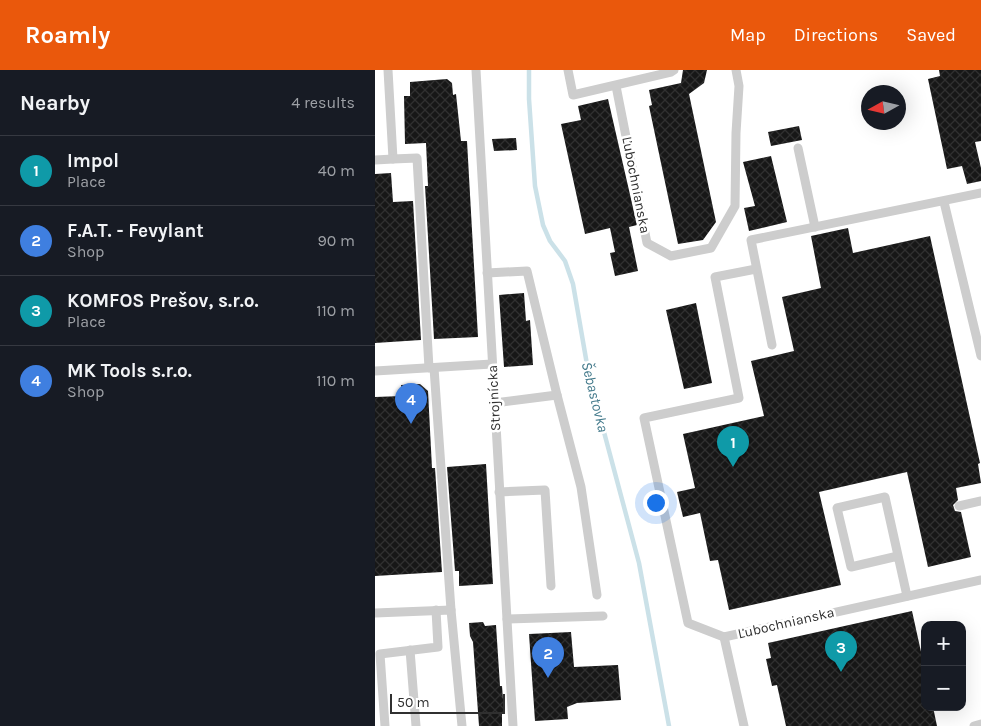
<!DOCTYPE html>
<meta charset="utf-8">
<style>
:root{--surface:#171b24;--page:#242831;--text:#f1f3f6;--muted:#9ea1a6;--line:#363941;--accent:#ea580c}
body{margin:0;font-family:Karla,sans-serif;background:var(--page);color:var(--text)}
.controls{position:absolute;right:15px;bottom:15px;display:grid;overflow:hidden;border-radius:10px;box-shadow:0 5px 20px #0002}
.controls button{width:45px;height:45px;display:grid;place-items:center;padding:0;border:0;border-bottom:1px solid var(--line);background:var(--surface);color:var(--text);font:25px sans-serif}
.compass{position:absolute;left:486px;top:15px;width:45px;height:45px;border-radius:50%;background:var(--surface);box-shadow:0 5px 20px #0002;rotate:262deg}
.scale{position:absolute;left:15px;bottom:12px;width:115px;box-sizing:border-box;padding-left:5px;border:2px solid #303030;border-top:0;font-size:14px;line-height:18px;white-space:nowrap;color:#303030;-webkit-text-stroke:4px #fff;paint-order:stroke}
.you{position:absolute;left:280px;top:432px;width:18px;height:18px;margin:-12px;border:4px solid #fff;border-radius:50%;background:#1a73e8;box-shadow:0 0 0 8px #1a73e833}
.badge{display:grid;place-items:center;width:32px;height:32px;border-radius:50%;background:var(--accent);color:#fff;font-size:16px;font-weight:700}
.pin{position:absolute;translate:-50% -41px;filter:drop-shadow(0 1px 2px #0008)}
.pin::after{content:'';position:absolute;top:26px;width:18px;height:15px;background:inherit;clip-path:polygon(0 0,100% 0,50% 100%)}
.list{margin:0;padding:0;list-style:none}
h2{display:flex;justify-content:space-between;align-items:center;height:65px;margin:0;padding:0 20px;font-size:21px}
h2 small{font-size:16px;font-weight:400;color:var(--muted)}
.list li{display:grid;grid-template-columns:32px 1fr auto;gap:15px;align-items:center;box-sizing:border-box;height:70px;padding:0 20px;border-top:1px solid var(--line)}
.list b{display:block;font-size:19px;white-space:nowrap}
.list p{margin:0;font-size:16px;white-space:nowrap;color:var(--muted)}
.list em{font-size:16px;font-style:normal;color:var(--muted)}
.map{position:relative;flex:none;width:606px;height:656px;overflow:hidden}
header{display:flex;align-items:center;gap:30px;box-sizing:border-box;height:70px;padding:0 25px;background:var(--accent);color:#fff}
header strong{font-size:24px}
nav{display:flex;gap:28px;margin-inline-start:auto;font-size:18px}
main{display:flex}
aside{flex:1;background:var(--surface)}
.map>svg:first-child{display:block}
</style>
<header>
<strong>Roamly</strong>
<nav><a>Map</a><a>Directions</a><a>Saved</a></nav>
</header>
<main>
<aside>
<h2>Nearby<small>4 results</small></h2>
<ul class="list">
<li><span class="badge" style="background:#0f9aa8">1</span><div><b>Impol</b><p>Place</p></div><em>40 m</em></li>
<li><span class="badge" style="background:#3f7fe0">2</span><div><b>F.A.T. - Fevylant</b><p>Shop</p></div><em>90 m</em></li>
<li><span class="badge" style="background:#0f9aa8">3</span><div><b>KOMFOS Prešov, s.r.o.</b><p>Place</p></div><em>110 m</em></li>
<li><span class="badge" style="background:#3f7fe0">4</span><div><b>MK Tools s.r.o.</b><p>Shop</p></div><em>110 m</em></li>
</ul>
</aside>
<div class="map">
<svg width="606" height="656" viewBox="0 0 606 656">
<defs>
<pattern id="building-cross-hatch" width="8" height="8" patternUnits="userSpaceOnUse" patternTransform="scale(1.25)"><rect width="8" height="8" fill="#171717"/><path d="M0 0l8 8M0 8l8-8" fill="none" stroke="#303030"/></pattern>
</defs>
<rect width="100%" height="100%" fill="#fff"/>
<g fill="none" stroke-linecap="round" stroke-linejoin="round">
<polyline stroke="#cbe1e8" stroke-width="4.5" points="154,0 154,29 160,116 168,155 175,171 190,191 198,214 214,306 264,493 294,656"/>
</g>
<g fill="url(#building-cross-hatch)">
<polygon points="308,0 332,0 329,13 314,24 341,152 328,170 303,174 274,36 277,35 274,20 306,13"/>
<polygon points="564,0 606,0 606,71 600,72 606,98 606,111 592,114 587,96 572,99 553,9 565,6"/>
<polygon points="72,9 77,13 78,25 81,24 86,71 92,71 103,267 59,269 50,116 53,116 51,73 30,74 29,26 35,26 35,12"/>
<polygon points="233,29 262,155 254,157 263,201 240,206 235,183 240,182 235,158 210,164 186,54 206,50 203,36"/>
<polygon points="424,56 427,70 396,76 393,62"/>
<polygon points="141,68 142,80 119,81 117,69"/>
<polygon points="396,86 412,152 374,161 369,138 380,136 368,92"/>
<polygon points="16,103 18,132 38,131 46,270 0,273 0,104"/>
<polygon points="473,158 478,183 555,166 605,393 603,394 606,413 581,418 583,430 578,435 580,441 586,442 596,487 553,497 532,402 444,422 466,515 354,540 343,490 335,491 325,443 308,447 302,422 320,418 308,364 389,346 376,291 419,281 407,227 446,218 436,166"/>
<polygon points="149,223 151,251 155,250 158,295 129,297 124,225"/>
<polygon points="321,233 337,313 309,319 291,240"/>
<polygon points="45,314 53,321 57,398 60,398 67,502 0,506 0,327 27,326 26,315"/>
<polygon points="111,394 118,514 84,516 84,501 80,501 72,397"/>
<polygon points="537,541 550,600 550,637 558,637 562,656 411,656 402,615 397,616 391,589 396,588 393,573"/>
<polygon points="108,552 110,556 121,555 125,616 127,616 129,642 127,642 127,656 104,656 98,572 95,566 94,553"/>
<polygon points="196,562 199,597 243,595 246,630 202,633 192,637 193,649 160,651 154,564"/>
</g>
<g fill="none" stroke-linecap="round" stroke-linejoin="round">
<g stroke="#cdcdcd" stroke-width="9">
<polyline points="13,0 18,89 42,88 54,298"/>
<polyline points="101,0 138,656"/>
<polyline points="193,0 198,25 296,2 299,0"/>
<polyline points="241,16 272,173 296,186 336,178 360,136 361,63 364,16 361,0"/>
<polyline points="423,78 440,157"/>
<polyline points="0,90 18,89"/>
<polyline points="569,132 606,286"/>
<polyline points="112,203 152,201 182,325 119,333"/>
<polyline points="397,275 376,170 606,123"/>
<polyline points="59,298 76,540"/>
<polyline points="0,301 117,294"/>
<polyline points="182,325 206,417 222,525"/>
<polyline points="124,422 170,420 176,516"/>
<polyline points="584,436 606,431"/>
<polyline points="523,486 476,497 462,438 510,427 532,526"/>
<polyline points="0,543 76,540 87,656"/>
<polyline points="132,549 228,546"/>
<polyline points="349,567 313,553 269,348 364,328 340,207 381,199"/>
<polyline points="349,567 606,510"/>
<polyline points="349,567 369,656"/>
<polyline points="35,580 41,656"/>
<polyline points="10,656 5,584 63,577 61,540"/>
<polyline points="599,656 606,654"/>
</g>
</g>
<g text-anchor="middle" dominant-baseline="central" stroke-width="5" stroke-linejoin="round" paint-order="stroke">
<g font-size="14" fill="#303030" stroke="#fff">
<text transform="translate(261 115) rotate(79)">Ľubochnianska</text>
<text transform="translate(119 328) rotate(-93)">Strojnícka</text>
<text transform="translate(411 553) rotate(-13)">Ľubochnianska</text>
</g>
<g font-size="15" font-style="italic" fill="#457b8c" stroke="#fff">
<text transform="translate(220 327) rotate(76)">Šebastovka</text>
</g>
</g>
</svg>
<div class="controls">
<button>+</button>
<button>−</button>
</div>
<svg class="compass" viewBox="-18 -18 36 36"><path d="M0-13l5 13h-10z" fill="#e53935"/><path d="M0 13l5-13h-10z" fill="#9ea1a6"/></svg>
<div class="scale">50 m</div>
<div class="you"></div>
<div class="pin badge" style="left:358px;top:397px;background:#0f9aa8">1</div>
<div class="pin badge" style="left:173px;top:608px;background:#3f7fe0">2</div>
<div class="pin badge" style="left:466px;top:602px;background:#0f9aa8">3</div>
<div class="pin badge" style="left:36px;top:354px;background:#3f7fe0">4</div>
</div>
</main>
